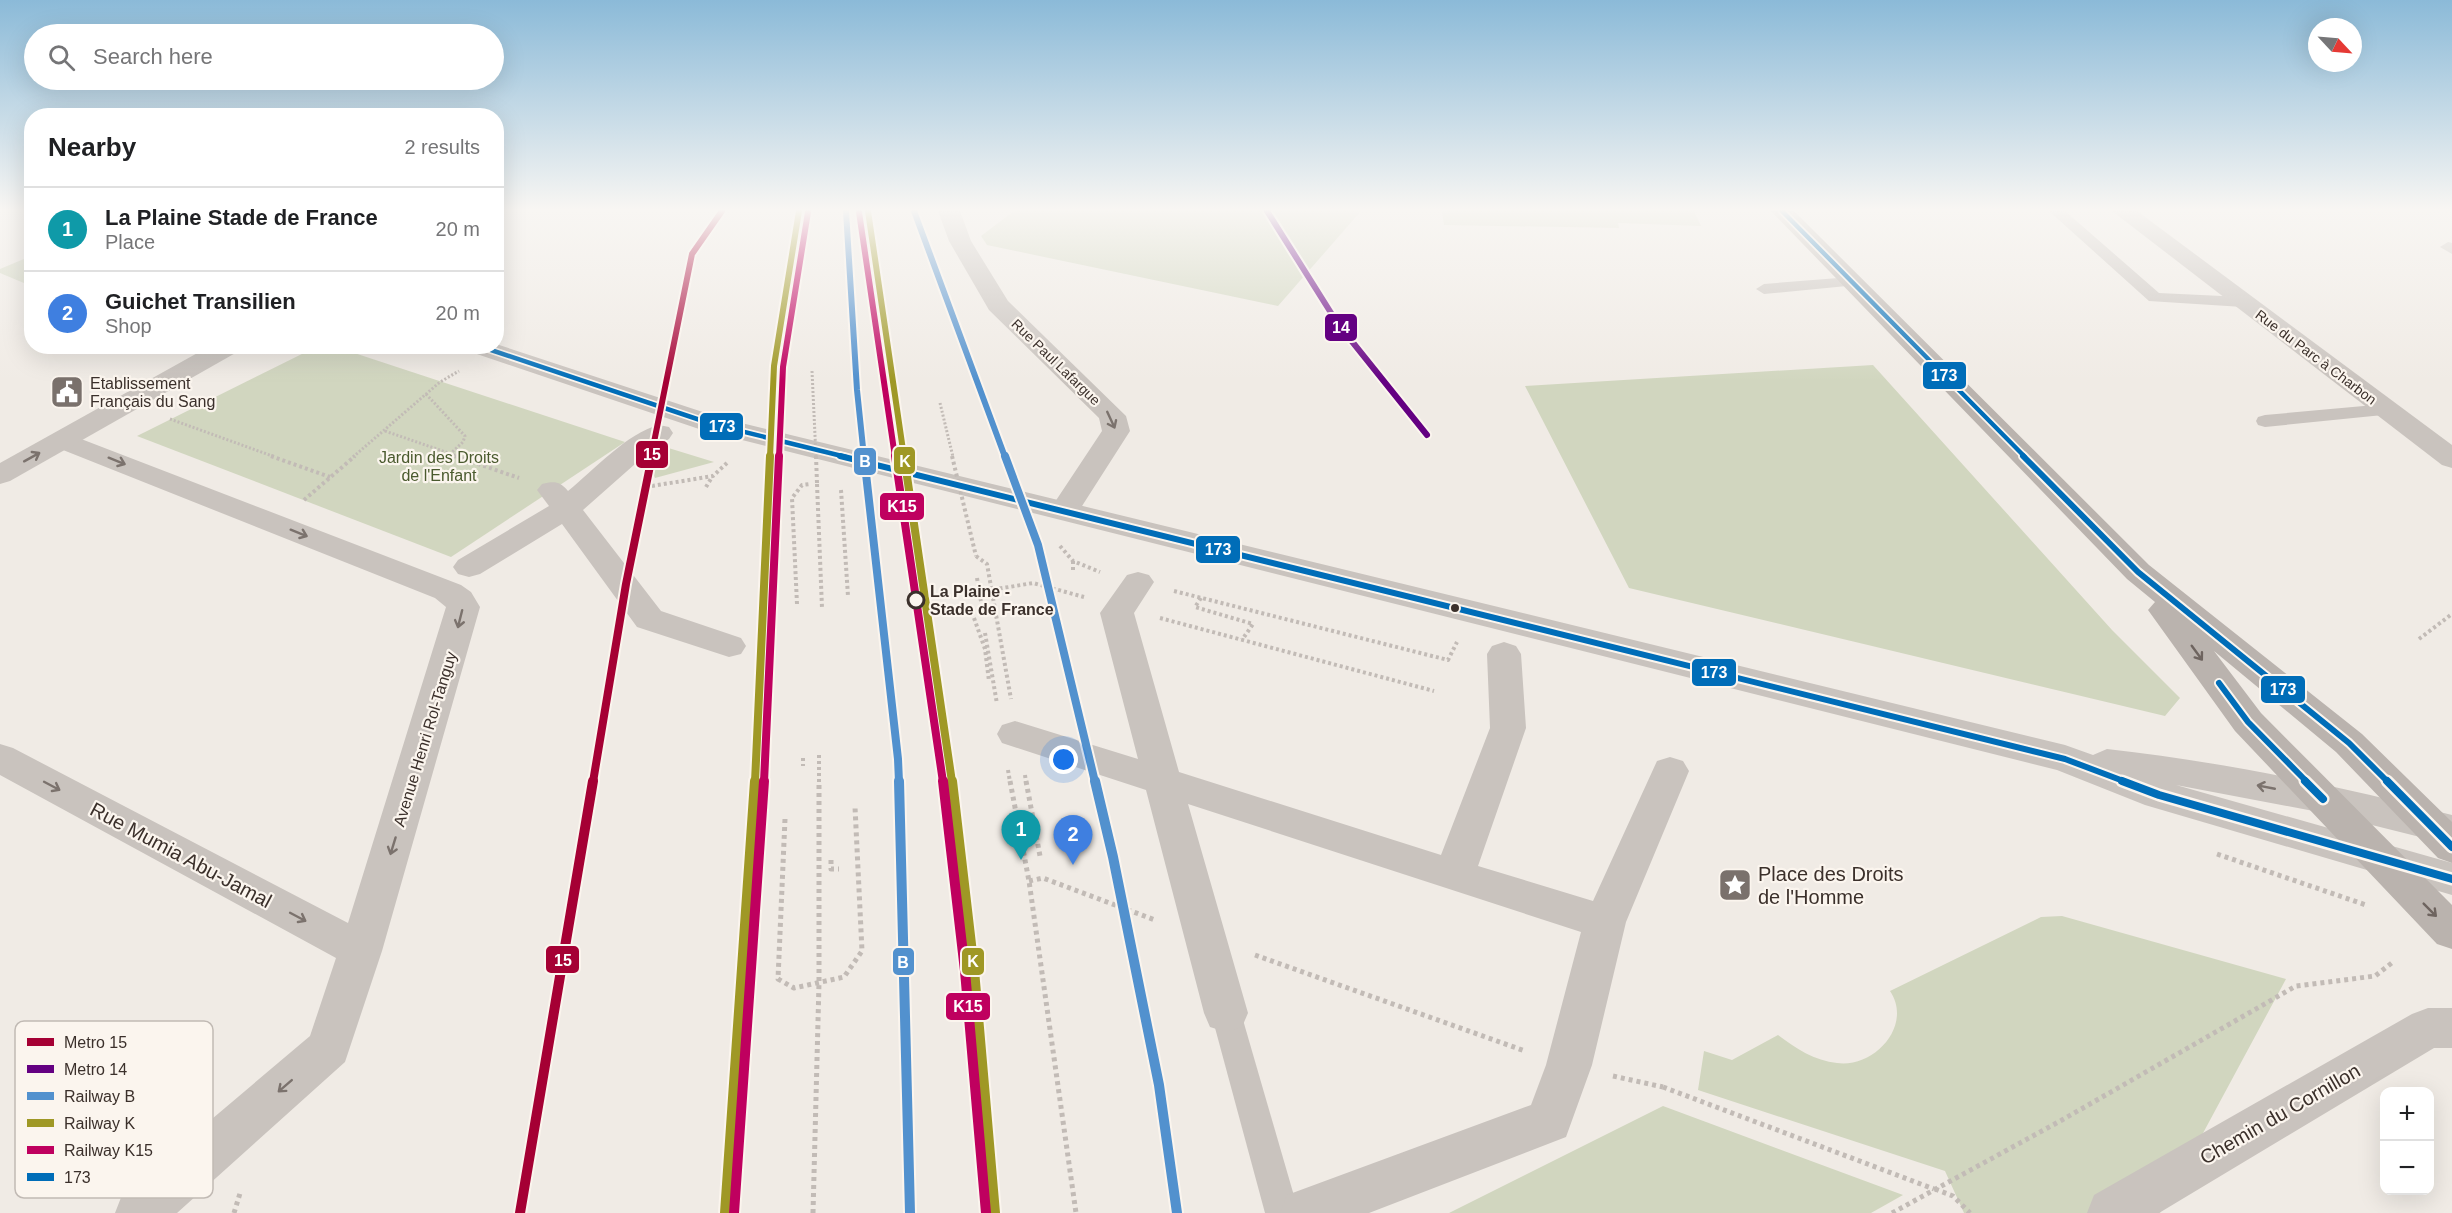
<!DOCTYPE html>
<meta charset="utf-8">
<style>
:root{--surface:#fff;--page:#f2f2f2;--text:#202124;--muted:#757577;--line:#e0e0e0;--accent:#0b8043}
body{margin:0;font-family:Helvetica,sans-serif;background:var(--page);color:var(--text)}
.controls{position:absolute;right:18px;bottom:18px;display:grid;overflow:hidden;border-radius:12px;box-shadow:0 6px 24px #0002}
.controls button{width:54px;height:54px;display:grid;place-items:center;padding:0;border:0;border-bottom:2px solid var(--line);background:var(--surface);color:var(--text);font:30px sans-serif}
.compass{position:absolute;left:2308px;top:18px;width:54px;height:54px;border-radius:50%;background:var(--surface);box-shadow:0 6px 24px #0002;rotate:116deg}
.you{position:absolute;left:1064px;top:760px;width:21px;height:21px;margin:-15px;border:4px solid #fff;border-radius:50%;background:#1a73e8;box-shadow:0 0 0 9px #1a73e833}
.badge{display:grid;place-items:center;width:39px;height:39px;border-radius:50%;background:var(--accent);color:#fff;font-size:20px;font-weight:700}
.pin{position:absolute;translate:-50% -50px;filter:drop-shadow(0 2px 3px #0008)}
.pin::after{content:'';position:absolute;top:32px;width:21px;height:18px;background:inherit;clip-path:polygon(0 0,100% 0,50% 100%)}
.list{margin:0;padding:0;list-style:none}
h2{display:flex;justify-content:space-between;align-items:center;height:78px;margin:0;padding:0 24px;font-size:26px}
h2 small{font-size:20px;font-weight:400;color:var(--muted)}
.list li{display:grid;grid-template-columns:39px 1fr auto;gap:18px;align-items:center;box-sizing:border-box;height:84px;padding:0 24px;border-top:2px solid var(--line)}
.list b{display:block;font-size:22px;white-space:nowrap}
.list p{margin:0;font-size:20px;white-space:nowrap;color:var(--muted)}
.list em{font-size:20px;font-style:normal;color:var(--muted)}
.icon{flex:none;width:33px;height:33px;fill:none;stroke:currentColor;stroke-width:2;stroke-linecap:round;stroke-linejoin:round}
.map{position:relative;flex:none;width:2452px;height:1213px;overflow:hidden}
.search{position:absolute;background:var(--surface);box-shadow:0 6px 24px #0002;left:24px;top:24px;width:480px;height:66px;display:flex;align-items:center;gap:15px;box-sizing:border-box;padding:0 21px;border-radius:33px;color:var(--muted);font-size:22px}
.panel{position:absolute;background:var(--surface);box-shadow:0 6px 24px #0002;left:24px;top:108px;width:480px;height:246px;border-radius:24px}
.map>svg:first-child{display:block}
</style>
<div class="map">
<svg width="2452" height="1213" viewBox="0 0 2452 1213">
<rect width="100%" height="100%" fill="#f0ebe5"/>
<g fill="#d1d6bf">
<polygon points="1014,211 1361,211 1278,306 987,245 981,236"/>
<polygon points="1442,211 1694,211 1701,226 1618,223 1619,228 1444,225"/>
<polygon points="31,256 31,286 0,273 0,269"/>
<polygon points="333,346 625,442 451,557 137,436 316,347"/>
<polygon points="1873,365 2112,630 2180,698 2165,716 1629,588 1525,386"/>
<polygon points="662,446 714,462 655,478 647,456"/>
<path d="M2062,916L2286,979L2160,1213H1964L1945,1171L1698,1090L1704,1051L1732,1060L1778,1035C1795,1048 1815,1061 1837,1063C1875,1068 1913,1025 1890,991L2041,917Z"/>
<polygon points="1663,1106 1903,1195 1871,1213 1449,1213"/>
</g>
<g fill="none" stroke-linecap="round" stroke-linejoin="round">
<g stroke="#c2bbb6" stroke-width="3" stroke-dasharray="2 2" stroke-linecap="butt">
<polyline points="426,394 465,436 463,442 450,454"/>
<polyline points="170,419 275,457"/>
<polyline points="385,431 460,457"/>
<polyline points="353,457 440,382 459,371"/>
</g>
<g stroke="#c2bbb6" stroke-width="4" stroke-dasharray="3 3" stroke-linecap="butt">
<polyline points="271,456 330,477"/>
<polyline points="455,456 519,478"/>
<polyline points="817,484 822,608"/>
<polyline points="646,487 713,476 728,462"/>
<polyline points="706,487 712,477"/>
<polyline points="841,490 848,596"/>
<polyline points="304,500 355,456"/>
<polyline points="1060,546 1073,561 1100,572"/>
<polyline points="976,556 987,564 1011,699"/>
<polyline points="1073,561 1073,571"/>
<polyline points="977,578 978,584"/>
<polyline points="1174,591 1448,660 1457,642"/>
<polyline points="1201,598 1195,607 1253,624 1242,640"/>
<polyline points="981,601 979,592 1033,583 1084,597"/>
<polyline points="797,604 792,498 802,485 810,484"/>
<polyline points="974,618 985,649 989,681"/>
<polyline points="1160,618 1434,691"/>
<polyline points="985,633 997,704"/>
<polyline points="2419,639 2452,614"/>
<polyline points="819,755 819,782"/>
<polyline points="803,758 803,766"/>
<polyline points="1008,770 1010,782"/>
<polyline points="1025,775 1026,782"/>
</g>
<g stroke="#c2bbb6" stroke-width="5" stroke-dasharray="4 4" stroke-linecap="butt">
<polyline points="1010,781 1029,881 1076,1213"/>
<polyline points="1026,781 1040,856"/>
<polyline points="785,819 778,979 794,988 844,977 862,951 855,807"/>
<polyline points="2217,854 2366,905"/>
<polyline points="831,860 831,869 839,869"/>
<polyline points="1029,881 1043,878 1155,920"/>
<polyline points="1255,955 1525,1051"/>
<polyline points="1613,1076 1663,1087"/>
<polyline points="1935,1189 1953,1196 1970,1213"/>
<polyline points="234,1213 241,1190"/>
<polyline points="813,1213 819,983 819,781"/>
<polyline points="1892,1213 2062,1120 2296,986 2375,976 2393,962"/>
</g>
<g fill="#c9c3be" fill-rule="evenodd">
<polygon points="2049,211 2065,211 2159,293 2243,297 2251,302 2243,307 2149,301"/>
<polygon points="2448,242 2452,243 2452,254 2440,247"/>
<polygon points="1851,277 1857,279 1859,282 1857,285 1764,294 1756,289 1764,284"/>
<polygon points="2386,404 2393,406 2395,410 2393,414 2265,427 2258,425 2256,421 2258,417 2265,415"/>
<polygon points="1226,1000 1237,1004 1241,1013 1299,1213 1265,1213 1211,1013 1215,1004"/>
</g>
<g fill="#c9c3be" fill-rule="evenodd">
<path d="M659,425L669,427L673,433L669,439L652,449L583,510L661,611L741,638L746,646L741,654L729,657L637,627L562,524L480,574L469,577L458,574L453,567L458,560L549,506L537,490L542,484C554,481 560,481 568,491C594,470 627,433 659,425Z"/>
<polygon points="1138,572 1149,575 1154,582 1134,613 1179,772 1441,855 1490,728 1487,654 1492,646 1504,642 1516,646 1521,654 1526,728 1478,866 1593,901 1657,761 1670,757 1683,761 1689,771 1626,922 1592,1065 1566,1137 1369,1213 1280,1213 1287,1195 1531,1105 1546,1065 1581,932 1188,804 1248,1013 1242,1027 1226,1032 1210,1027 1204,1013 1146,790 1002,743 997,734 1002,725 1015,721 1138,759 1100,613 1127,575"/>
</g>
<g fill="#c9c3be" fill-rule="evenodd">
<polygon points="938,211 960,211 971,241 1008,301 1126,416 1130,431 1075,517 1064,520 1053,517 1049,511 1102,431 1099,418 989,310 949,241"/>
<polygon points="2112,211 2137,211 2452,445 2452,468 2442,465"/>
<polygon points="63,432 461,585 471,592 480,607 382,951 345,1062 177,1213 115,1213 122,1195 310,1036 336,958 0,775 0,744 13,748 348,923 446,607 435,598 53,446 49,440 53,434"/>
<polygon points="2428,1008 2452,1008 2452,1048 2434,1048 2159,1213 2087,1213 2094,1195 2412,1014"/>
</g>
<g fill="#c9c3be" fill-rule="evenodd">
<path d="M496,344L721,418L2065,745L2093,755L2107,749C2224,762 2338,786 2452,815V845L2324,813L2176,785L2452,863V895L2145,805L2057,770L702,430L468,351L465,346H496Z"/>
<polygon points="210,346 242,346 239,351 10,481 0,484 0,463"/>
</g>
<polygon fill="#bab3ae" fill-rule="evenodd" points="1771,211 1794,211 2149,565 2362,734 2452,822 2452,863 2438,858 2336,752 2214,651 2261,713 2452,905 2452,949 2437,944 2235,731 2148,610 2155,602 2127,579"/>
<g stroke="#c2bbb6" stroke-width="3" stroke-dasharray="2 2" stroke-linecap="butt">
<polyline points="812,371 816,457"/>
<polyline points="940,403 953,457"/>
</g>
<g stroke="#c2bbb6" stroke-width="4" stroke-dasharray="3 3" stroke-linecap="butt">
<polyline points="816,456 817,483"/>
<polyline points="952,456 976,556"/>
</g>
<polyline stroke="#c2bbb6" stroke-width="5" stroke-dasharray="4 4" stroke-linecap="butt" points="1663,1087 1934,1189"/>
<defs>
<g id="bus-1-far2">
<polyline points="1782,211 2025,457"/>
<polyline points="479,346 712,424 846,457"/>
</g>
<g id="bus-1-far1">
<polyline points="840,456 2065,759 2126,782"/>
<polyline points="2023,456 2138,572 2349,743 2388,782"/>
<polyline points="2219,683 2248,722 2307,782"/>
</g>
<g id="bus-1">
<polyline points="2122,781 2159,795 2452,879"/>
<polyline points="2305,781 2323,799"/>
<polyline points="2387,781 2452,847"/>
</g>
</defs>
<use href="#bus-1-far2" stroke="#fbf5ee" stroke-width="8"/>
<use href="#bus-1-far1" stroke="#fbf5ee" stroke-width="10"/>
<use href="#bus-1" stroke="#fbf5ee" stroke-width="13"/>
<use href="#bus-1-far2" stroke="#006db8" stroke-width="4.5"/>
<use href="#bus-1-far1" stroke="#006db8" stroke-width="6"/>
<use href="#bus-1" stroke="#006db8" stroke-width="8"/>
<defs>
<g id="rail-1-far2">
<polyline points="846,211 857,390 864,457"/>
<polyline points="914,211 1005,457"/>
</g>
<g id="rail-1-far1">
<polyline points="864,456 898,759 899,782"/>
<polyline points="1005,456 1038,545 1095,782"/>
</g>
<g id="rail-1">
<polyline points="899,781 910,1213"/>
<polyline points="1095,781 1113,857 1159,1085 1177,1213"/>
</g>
<g id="rail-2-far2">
<polyline points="868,211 904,457"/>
<polyline points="770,457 774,366 799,211"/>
</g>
<g id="rail-2-far1">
<polyline points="904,456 952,782"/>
<polyline points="755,782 770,456"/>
</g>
<g id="rail-2">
<polyline points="952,781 974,970 995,1213"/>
<polyline points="725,1213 755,781"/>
</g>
<g id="rail-3-far2">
<polyline points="859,212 895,457"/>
<polyline points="779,457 783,367 808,212"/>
</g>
<g id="rail-3-far1">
<polyline points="895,456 943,782"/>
<polyline points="764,782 779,456"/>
</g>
<g id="rail-3">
<polyline points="943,781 965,971 986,1213"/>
<polyline points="734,1213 764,781"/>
</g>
</defs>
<use href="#rail-1-far2" stroke="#fbf5ee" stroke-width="10"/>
<use href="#rail-1-far1" stroke="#fbf5ee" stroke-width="12"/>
<use href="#rail-1" stroke="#fbf5ee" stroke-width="14"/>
<use href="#rail-2-far2" stroke="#fbf5ee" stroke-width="10"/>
<use href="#rail-2-far1" stroke="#fbf5ee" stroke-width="12"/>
<use href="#rail-2" stroke="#fbf5ee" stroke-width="14"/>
<use href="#rail-3-far2" stroke="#fbf5ee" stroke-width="10"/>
<use href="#rail-3-far1" stroke="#fbf5ee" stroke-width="12"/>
<use href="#rail-3" stroke="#fbf5ee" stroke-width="14"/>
<use href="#rail-1-far2" stroke="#5291ce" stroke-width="6"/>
<use href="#rail-1-far1" stroke="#5291ce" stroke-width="8"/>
<use href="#rail-1" stroke="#5291ce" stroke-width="10"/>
<use href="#rail-2-far2" stroke="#9f9825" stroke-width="6"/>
<use href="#rail-2-far1" stroke="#9f9825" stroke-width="8"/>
<use href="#rail-2" stroke="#9f9825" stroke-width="10"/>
<use href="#rail-3-far2" stroke="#bf005f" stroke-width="6"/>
<use href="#rail-3-far1" stroke="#bf005f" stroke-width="8"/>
<use href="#rail-3" stroke="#bf005f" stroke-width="10"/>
<defs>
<polyline id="metro-1-far2" points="651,457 692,254 722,211"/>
<polyline id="metro-1-far1" points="593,782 626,584 652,456"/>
<polyline id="metro-1" points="520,1213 593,781"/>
<polyline id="metro-2" points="1267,211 1338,324 1427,435"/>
</defs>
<use href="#metro-1-far2" stroke="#fbf5ee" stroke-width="10"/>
<use href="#metro-1-far1" stroke="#fbf5ee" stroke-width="12"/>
<use href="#metro-1" stroke="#fbf5ee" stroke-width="14"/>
<use href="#metro-2" stroke="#fbf5ee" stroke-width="10"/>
<use href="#metro-1-far2" stroke="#a50034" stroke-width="6"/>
<use href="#metro-1-far1" stroke="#a50034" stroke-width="8"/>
<use href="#metro-1" stroke="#a50034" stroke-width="10"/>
<use href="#metro-2" stroke="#640082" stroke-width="6"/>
</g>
<defs><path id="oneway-shaft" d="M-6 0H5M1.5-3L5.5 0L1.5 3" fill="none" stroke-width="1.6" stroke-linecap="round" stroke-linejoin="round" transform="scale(1.5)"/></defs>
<g stroke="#7b726d">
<use href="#oneway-shaft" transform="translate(1111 420) rotate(65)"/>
<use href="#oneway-shaft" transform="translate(32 457) rotate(-29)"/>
<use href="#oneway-shaft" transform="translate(117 461) rotate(22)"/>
<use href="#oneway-shaft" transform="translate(299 533) rotate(22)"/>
<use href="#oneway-shaft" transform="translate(460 619) rotate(104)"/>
<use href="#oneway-shaft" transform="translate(52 786) rotate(28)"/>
<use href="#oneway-shaft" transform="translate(2266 787) rotate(-169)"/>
<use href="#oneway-shaft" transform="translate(393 846) rotate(107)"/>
<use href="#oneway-shaft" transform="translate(298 917) rotate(28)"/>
<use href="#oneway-shaft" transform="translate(285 1086) rotate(139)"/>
</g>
<g stroke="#6e645f">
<use href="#oneway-shaft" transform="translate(2197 653) rotate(54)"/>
<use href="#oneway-shaft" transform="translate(2430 910) rotate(45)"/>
</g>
<linearGradient id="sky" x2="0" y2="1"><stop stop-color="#8bbad8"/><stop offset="0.55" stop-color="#f8f6f3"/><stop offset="1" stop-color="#f8f6f3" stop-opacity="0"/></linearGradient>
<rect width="2452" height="381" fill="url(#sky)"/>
<defs>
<symbol id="civic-square" viewBox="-11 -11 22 22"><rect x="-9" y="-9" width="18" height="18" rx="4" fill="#7a716c" stroke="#fbf5ee"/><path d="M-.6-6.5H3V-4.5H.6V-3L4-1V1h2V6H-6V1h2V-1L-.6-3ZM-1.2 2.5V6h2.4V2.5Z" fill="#fff"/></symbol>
<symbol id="sight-square" viewBox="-11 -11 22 22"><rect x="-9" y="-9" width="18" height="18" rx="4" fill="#7a716c" stroke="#fbf5ee"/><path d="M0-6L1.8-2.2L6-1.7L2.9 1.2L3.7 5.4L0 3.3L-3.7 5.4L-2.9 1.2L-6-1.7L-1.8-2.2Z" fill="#fff"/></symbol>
</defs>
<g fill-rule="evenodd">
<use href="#civic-square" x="48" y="373" width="38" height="38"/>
<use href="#sight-square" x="1716" y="866" width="38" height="38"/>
</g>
<circle fill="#fbf5ee" stroke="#3b302b" stroke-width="3" cx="916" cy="600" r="8"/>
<circle fill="#3b302b" stroke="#fbf5ee" stroke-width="2" cx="1455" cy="608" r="5"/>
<g text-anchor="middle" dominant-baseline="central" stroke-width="4.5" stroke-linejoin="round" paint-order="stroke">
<g font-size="14" fill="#3b302b" stroke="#fbf5ee">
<text transform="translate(2316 357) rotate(37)">Rue du Parc à Charbon</text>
<text transform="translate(1056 362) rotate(44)">Rue Paul Lafargue</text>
</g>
<g font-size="16" fill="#3b302b" stroke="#fbf5ee" text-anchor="start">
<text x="90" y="383">Etablissement<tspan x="90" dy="18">Français du Sang</tspan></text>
</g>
<g font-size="16" fill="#4a5a2e" stroke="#fbf5ee">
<text x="439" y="457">Jardin des Droits<tspan x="439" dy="18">de l'Enfant</tspan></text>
</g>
<g font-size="16" font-weight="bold" fill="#3b302b" stroke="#fbf5ee" text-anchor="start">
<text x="930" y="591">La Plaine -<tspan x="930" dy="18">Stade de France</tspan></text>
</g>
<g font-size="16" fill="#3b302b" stroke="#fbf5ee">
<text transform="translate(425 739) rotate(-73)">Avenue Henri Rol-Tanguy</text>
</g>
<g font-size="20" fill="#3b302b" stroke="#fbf5ee">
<text transform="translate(181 855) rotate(28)">Rue Mumia Abu-Jamal</text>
<text transform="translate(2280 1114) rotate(-30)">Chemin du Cornillon</text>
</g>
<g font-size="20" fill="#3b302b" stroke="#fbf5ee" text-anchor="start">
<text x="1758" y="874">Place des Droits<tspan x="1758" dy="23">de l'Homme</tspan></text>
</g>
</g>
<rect x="15" y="1021" width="198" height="177" rx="9" fill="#fbf5ee" stroke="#c1bab4" stroke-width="1.5"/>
<rect x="27" y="1038" width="27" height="8" fill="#a50034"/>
<rect x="27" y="1065" width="27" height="8" fill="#640082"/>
<rect x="27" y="1092" width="27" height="8" fill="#5291ce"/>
<rect x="27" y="1119" width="27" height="8" fill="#9f9825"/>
<rect x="27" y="1146" width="27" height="8" fill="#bf005f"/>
<rect x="27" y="1173" width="27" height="8" fill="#006db8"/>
<g font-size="16" fill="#3b302b">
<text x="64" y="1048">Metro 15</text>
<text x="64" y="1075">Metro 14</text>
<text x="64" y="1102">Railway B</text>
<text x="64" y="1129">Railway K</text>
<text x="64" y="1156">Railway K15</text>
<text x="64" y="1183">173</text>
</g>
<g stroke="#fbf5ee" stroke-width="2">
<rect x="1324" y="313" width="34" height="29" rx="6" fill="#640082"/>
<rect x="1922" y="361" width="45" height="29" rx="6" fill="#006db8"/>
<rect x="699" y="412" width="45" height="29" rx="6" fill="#006db8"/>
<rect x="635" y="440" width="34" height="29" rx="6" fill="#a50034"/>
<rect x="893" y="446" width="23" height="29" rx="6" fill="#9f9825"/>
<rect x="853" y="447" width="24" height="29" rx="6" fill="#5291ce"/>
<rect x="879" y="492" width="46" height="29" rx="6" fill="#bf005f"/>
<rect x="1195" y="535" width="46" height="29" rx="6" fill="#006db8"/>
<rect x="1691" y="658" width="46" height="29" rx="6" fill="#006db8"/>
<rect x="2260" y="675" width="46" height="29" rx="6" fill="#006db8"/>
<rect x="545" y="945" width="35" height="29" rx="6" fill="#a50034"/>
<rect x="961" y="947" width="24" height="29" rx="6" fill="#9f9825"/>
<rect x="892" y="947" width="23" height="29" rx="6" fill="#5291ce"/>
<rect x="945" y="992" width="46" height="29" rx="6" fill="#bf005f"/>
</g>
<g font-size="16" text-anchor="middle" font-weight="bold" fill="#fff">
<text x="1341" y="333">14</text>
<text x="1944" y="381">173</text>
<text x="722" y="432">173</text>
<text x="652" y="460">15</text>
<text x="905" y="467">K</text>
<text x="865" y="467">B</text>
<text x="902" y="512">K15</text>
<text x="1218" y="555">173</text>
<text x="1714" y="678">173</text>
<text x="2283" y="695">173</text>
<text x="563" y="966">15</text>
<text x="973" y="967">K</text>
<text x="903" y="968">B</text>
<text x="968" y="1012">K15</text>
</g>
</svg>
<div class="controls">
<button>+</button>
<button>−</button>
</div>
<svg class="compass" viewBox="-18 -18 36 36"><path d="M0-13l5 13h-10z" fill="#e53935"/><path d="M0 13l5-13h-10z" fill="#757577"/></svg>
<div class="you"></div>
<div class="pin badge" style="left:1021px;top:860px;background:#0f9aa8">1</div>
<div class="pin badge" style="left:1073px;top:865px;background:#3f7fe0">2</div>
<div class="search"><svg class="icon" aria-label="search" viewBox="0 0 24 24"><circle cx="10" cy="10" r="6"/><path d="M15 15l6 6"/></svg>Search here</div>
<section class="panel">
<h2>Nearby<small>2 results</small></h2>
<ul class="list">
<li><span class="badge" style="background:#0f9aa8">1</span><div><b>La Plaine Stade de France</b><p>Place</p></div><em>20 m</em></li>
<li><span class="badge" style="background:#3f7fe0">2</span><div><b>Guichet Transilien</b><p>Shop</p></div><em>20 m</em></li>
</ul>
</section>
</div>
